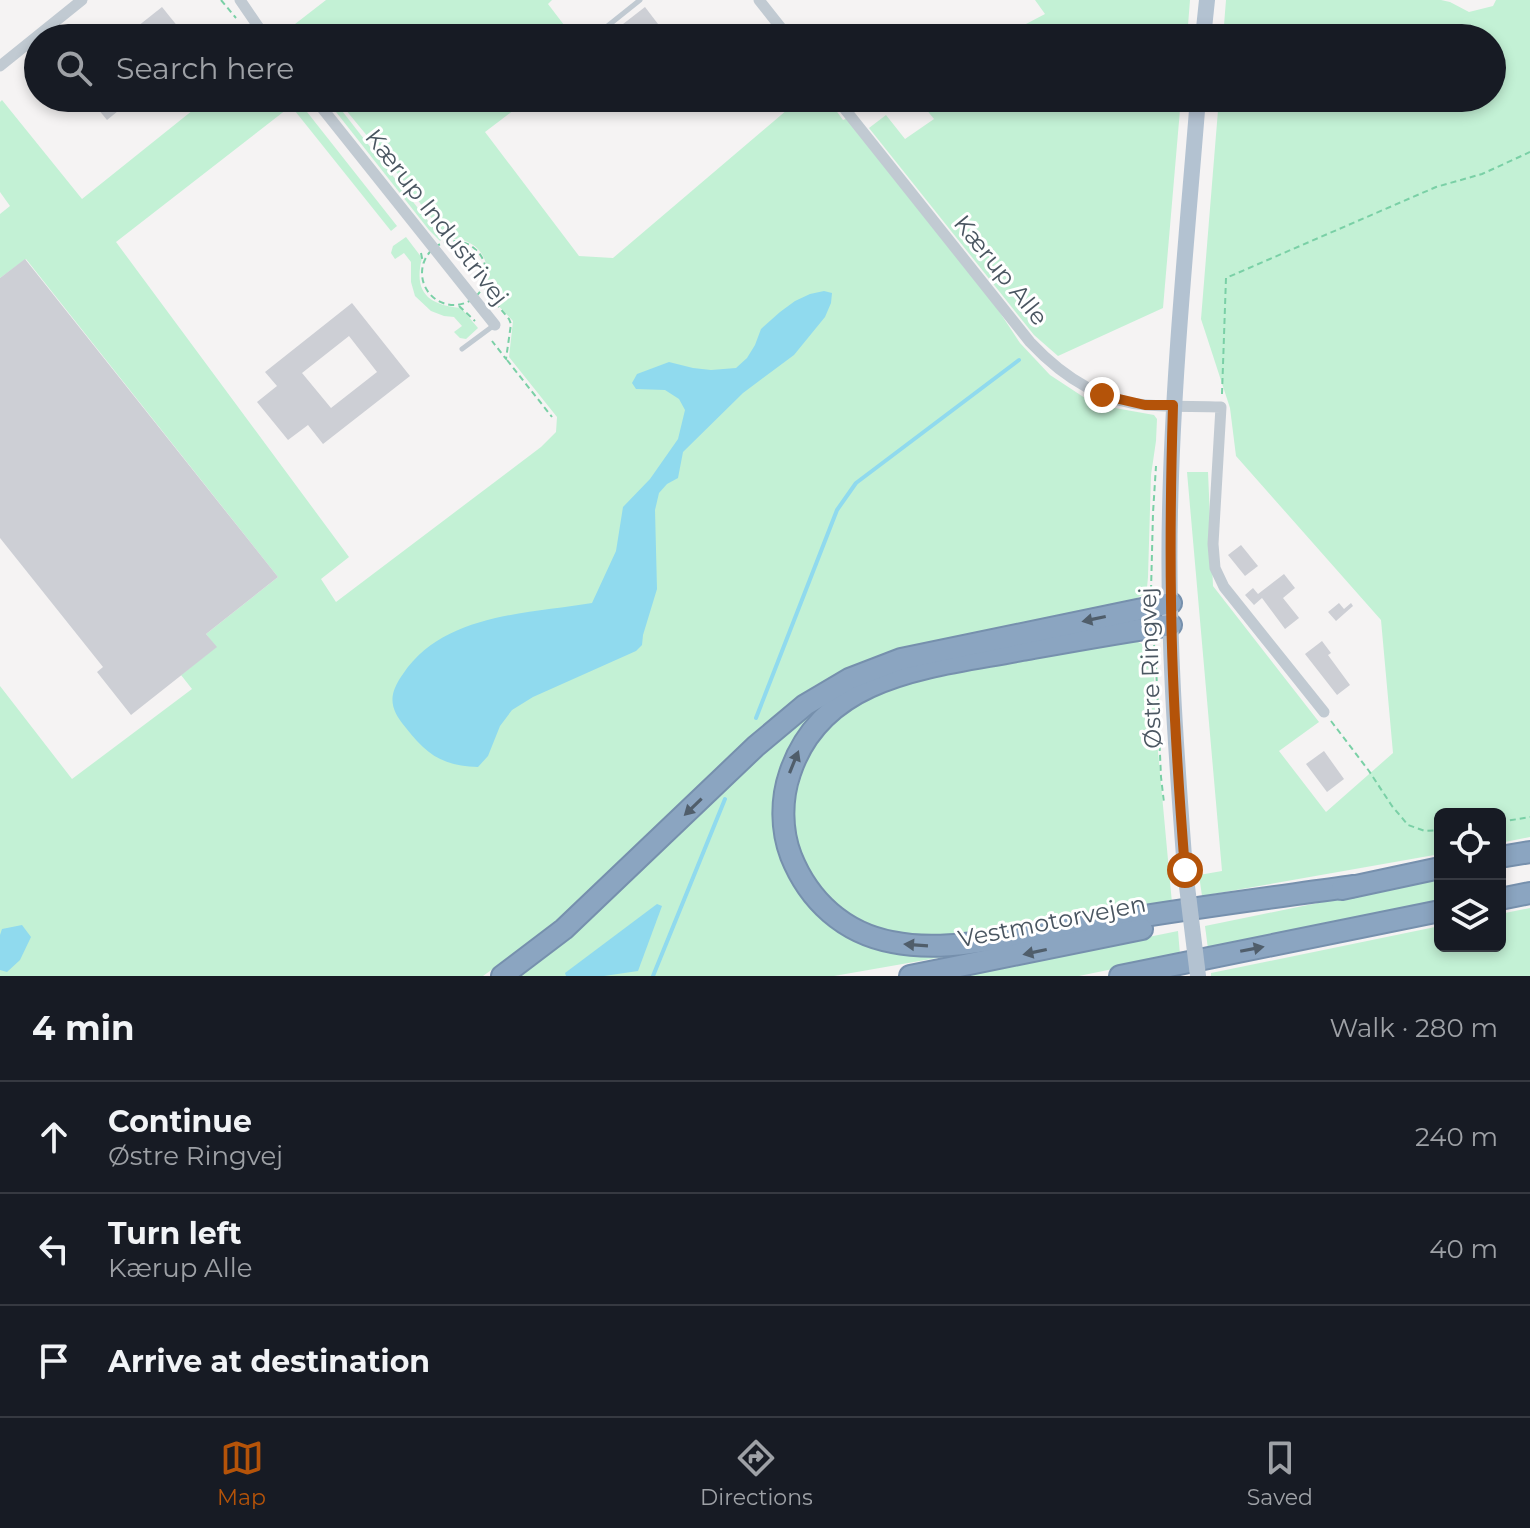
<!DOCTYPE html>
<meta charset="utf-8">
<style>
:root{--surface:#171b24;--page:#242831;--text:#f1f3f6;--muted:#9ea1a6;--line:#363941;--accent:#b45309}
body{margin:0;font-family:Montserrat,sans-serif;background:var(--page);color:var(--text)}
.controls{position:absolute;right:24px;bottom:24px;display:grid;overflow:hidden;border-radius:12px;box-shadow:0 4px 12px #0003}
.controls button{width:72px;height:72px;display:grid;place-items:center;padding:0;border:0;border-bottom:2px solid var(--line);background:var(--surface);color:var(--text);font:40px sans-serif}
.stop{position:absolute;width:24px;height:24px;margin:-18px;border:6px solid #b45309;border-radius:50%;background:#fff}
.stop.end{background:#b45309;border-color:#fff;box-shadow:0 2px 8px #0008}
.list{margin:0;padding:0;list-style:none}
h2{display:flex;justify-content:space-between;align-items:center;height:104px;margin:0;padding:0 32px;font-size:34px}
h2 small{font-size:26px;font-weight:400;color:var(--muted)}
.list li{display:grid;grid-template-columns:52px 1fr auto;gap:24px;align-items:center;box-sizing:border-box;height:112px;padding:0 32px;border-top:2px solid var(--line)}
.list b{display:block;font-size:30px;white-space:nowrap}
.list p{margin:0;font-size:26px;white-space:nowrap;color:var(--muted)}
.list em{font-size:26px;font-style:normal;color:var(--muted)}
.icon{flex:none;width:44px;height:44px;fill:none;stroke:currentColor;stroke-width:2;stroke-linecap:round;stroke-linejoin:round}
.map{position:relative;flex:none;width:1530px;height:976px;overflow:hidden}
.search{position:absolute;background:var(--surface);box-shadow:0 4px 12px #0003;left:24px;right:24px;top:24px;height:88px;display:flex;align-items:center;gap:20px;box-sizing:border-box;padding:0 28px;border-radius:44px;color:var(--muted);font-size:30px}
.sheet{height:440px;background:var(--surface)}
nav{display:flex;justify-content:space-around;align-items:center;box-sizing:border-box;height:112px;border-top:2px solid var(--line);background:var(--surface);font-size:22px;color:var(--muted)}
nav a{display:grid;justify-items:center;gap:4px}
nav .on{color:var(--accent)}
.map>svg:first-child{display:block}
</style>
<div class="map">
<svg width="1530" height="976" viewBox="0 0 1530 976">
<rect width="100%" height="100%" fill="#f5f3f3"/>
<g fill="#c3f1d5">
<polygon points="326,0 552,0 548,4 574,38 289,38 286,31"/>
<polygon points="1035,0 1190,0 1187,38 999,38 1045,14"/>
<polygon points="1226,0 1441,0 1450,2 1469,12 1493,6 1496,0 1530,0 1530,837 1500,843 1500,814 1440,814 1440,854 1202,896 1199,875 1222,871 1187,472 1208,472 1213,586 1319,722 1279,751 1326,812 1393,753 1381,620 1236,456 1230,408 1201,319 1219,98 1492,98 1492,38 1223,38"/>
<path d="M208,98H296L397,226L391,231L291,106L116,242L349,557L321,579L336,602L541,447L556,432L557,417L509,357L513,321C505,312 493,302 488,290C486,284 488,278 487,271C487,258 478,245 465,241C458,239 452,239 446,237L387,160L336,98H530L485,132L579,256L613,258L801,98H827L843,120L848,118L991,299L1020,343L1050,375L1085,398L1115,408L1154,415L1157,419L1156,441L1151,475L1148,577L1147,588L1144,594L1126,604L1085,610L920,644L887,653L854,666L814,686L777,715L600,884L552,926L483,976H0V686L72,779L192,689L181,675L216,647L206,634L278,577L26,259L0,278V214L10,206L0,192V102L2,100L82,199Z"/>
<polygon points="325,98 332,98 442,239 440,241 429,230"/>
<polygon points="917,98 1181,98 1163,308 1058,356 1034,335 869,128 886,115 905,139 934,119"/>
<path d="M406,237L422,258C413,293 429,305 461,308L478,328L466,339L460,338L454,332L462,326L454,317L444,316L431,311L415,296L411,282V262L404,253L395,259L391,253L393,246Z"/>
<path d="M1122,640C1137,640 1144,642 1153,656L1157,741L1172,903C1124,910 1076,918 1028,926C988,932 936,944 895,934C878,929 859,924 845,914C781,869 778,776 833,722C855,701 885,691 914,682Z"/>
<polygon points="913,666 822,711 779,822 840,929 994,948 834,976 510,976 803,713"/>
<polygon points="1440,878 1440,902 1208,949 1205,926"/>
<polygon points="1530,908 1530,976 1211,976 1211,973 1440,926 1440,946 1500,946 1500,914"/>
<polygon points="1178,931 1180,955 1079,976 956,976"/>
</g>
<g fill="#90daee">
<path d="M824,291L832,293L831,303L825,317L794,355L743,393L683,452L678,478L667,484L659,493L655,510L657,589L643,635L642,645L636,651L533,697L512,710L500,726L488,756L478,767C443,766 427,755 406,728C389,708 388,695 403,674C444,613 528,614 592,603L616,551L623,507L650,479L678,439L685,410L679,399L665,390L636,389L632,383L637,374L669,362L693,368L711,370L736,368L747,358L755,345L761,329L780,312L795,301L810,294Z"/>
<polygon points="657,904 662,906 638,971 604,976 566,976 565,973"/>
<polygon points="22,925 31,937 20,960 7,972 0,970 0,935 2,929"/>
</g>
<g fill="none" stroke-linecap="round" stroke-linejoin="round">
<g stroke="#90daee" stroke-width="4">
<polyline points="756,718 837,510 856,483 1019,360"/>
<polyline points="653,976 725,799"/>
</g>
</g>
<g fill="#cdcfd5" fill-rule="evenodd">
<polygon points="162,7 187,38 123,38"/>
<polygon points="645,7 658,24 640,38 605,38"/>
<polygon points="89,98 134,98 107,120"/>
<polygon points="25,259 278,577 206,634 217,647 131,715 97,672 103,667 0,538 0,278"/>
<path d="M352,303L410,376L323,444L308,425L288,440L257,402L277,386L265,372ZM349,336L377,372L331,408L302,373Z"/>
<polygon points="1241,545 1258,566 1245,576 1228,555"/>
<polygon points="1284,574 1295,588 1283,598 1299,618 1285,629 1262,598 1254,605 1245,595 1253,588 1258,594"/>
<polygon points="1339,603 1344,609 1351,603 1353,606 1336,621 1328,612"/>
<polygon points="1322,641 1331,653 1328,655 1350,685 1337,695 1305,654"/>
<polygon points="1324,751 1344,779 1327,792 1306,764"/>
</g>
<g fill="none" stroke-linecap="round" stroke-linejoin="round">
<defs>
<g id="highway">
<path d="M1171,625C1121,632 1072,641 1022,650C934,667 823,673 790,773C781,799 781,830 791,856C809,901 844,933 892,942C930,950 969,944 1006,938C1044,932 1082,926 1120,920C1198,907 1276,897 1354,886"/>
<polyline points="1500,857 1530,852"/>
<polyline points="1342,889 1440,868"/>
<polyline points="1500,899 1530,893"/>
<polyline points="502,976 564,929 756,746 805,705 849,679 901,659 1171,603"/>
<polyline points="910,976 1142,929"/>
<polyline points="1120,976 1440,911"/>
</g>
</defs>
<use href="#highway" stroke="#7690ad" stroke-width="24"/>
<g stroke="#7ad0a6" stroke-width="2" stroke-dasharray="6 4" stroke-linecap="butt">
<polyline points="221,0 236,18"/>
<circle cx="454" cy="273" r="32"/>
<polyline points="421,253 423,263"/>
<polyline points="484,286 488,294 509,319 511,324 506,359 492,341"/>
<polyline points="459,306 475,321"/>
<polyline points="507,360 552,417"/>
<polyline points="1222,394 1226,278 1436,187 1482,174 1530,152"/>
<polyline points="1151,591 1153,513 1156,466"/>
<polyline points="1154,645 1156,659"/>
<polyline points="1156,665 1161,777 1164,803"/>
<polyline points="1331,721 1369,771 1392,806 1408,825 1425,831 1440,830"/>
<polyline points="1500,822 1530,817"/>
</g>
<g stroke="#c1cad2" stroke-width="5">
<polyline points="595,36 640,0"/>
<polyline points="462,349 493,326"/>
</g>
<g stroke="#c1cad2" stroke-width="11">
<polyline points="240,0 266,38"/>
<polyline points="759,0 789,38"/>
<polyline points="0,66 82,0"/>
<polyline points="314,98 495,325"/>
<path d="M836,98L1030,342C1061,375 1099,402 1147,405C1171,407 1196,406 1221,407L1213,544L1215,568L1224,587L1324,712"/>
</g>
<g stroke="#b3c2d1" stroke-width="16">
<polyline points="1203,38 1207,0"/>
<path d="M1185,870C1176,751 1167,631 1170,511C1173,373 1187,236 1198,98"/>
</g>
<use href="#highway" stroke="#8ba5c1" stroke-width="20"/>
<polyline stroke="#b3c2d1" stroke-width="16" points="1185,870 1198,976"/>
</g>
<defs><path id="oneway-solid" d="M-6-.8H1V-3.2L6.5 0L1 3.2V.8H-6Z" transform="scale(2)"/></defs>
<g fill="#505e6b">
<use href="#oneway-solid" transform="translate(1094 619) rotate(168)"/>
<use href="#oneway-solid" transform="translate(794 762) rotate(-68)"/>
<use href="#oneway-solid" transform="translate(693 807) rotate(136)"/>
<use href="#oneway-solid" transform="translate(916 945) rotate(-176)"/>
<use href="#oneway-solid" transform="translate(1252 949) rotate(-11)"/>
<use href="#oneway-solid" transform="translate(1035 952) rotate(168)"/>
</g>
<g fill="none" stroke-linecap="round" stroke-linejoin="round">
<path stroke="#b45309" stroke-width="10" d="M1102,395L1145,405H1173C1171,470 1170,536 1171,601C1172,691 1178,781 1185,870"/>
</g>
<g text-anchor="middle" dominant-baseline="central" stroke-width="6" stroke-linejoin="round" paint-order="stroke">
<g font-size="24" fill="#4a5661" stroke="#fff">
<text transform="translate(437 217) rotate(52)">Kærup Industrivej</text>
<text transform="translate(1001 270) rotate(51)">Kærup Alle</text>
<text transform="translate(1150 668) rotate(-92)">Østre Ringvej</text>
<text transform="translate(1052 921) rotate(-11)">Vestmotorvejen</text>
</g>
</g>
</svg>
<div class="controls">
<button><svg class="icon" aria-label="locate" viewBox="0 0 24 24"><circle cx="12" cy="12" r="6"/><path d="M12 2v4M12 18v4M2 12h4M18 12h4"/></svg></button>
<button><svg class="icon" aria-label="layers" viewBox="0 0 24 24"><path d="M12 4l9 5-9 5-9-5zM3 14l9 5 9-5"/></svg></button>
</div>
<div class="stop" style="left:1185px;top:870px"></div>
<div class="stop end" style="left:1102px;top:395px"></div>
<div class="search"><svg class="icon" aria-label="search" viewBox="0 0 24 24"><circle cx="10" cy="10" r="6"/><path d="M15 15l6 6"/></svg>Search here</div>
</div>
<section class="sheet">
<h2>4 min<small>Walk · 280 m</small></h2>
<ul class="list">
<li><svg class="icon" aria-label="ahead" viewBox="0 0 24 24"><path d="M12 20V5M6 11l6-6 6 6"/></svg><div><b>Continue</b><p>Østre Ringvej</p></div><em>240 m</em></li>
<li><svg class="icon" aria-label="left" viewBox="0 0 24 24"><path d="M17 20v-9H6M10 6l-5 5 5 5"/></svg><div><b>Turn left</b><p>Kærup Alle</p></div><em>40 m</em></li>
<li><svg class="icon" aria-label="arrive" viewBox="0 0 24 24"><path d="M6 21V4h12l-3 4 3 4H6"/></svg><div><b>Arrive at destination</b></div></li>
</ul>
</section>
<nav>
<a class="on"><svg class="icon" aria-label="map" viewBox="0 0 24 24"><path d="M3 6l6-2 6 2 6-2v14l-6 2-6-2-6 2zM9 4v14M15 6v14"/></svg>Map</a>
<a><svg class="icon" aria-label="directions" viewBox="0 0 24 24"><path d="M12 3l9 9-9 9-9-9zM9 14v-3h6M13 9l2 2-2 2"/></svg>Directions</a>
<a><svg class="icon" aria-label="saved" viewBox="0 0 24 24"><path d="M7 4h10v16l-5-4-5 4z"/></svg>Saved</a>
</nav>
